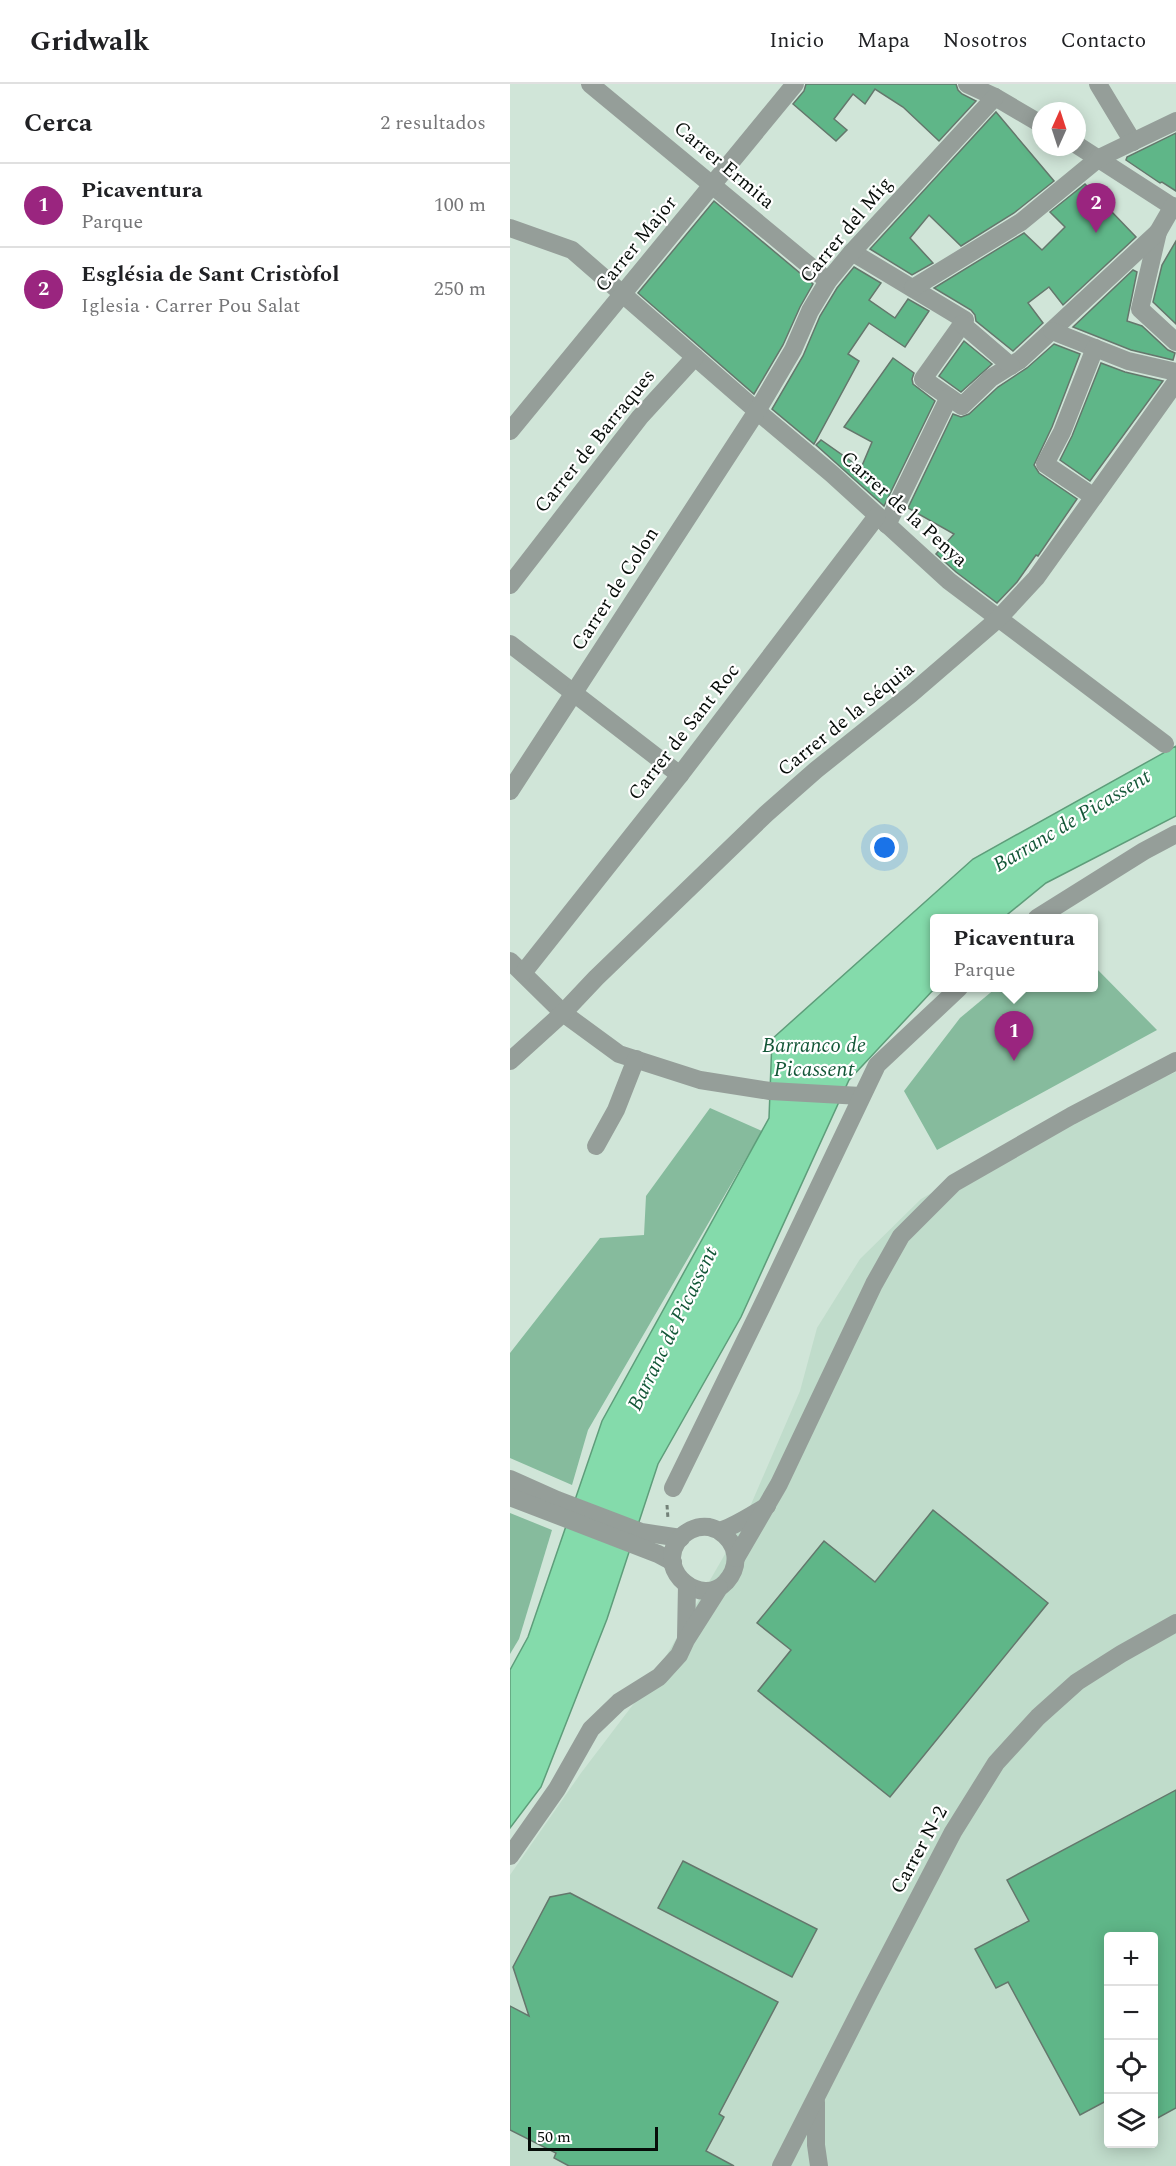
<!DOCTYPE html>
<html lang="es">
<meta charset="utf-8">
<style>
:root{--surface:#fff;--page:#f6f6f6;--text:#202124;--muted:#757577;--line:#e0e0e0;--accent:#9a257f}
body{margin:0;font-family:Spectral,serif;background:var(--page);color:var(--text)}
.controls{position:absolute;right:18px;bottom:18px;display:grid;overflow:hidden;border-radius:6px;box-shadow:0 3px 15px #0003}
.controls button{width:54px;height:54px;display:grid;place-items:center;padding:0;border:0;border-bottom:2px solid var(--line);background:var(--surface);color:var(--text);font:30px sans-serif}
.compass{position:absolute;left:522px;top:18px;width:54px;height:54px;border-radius:50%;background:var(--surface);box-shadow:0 3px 15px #0003;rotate:3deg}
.scale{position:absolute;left:18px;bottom:15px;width:130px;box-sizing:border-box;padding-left:6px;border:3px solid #070d09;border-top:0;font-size:16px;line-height:21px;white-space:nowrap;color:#070d09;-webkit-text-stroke:4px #fff;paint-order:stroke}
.you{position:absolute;left:375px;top:764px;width:21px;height:21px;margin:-15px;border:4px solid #fff;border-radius:50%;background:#1a73e8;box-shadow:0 0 0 9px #1a73e833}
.badge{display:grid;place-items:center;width:39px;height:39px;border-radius:50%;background:var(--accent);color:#fff;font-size:20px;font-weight:700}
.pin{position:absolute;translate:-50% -50px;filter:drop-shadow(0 2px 3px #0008)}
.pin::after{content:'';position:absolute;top:32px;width:21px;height:18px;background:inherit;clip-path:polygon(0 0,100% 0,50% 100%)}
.popup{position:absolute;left:420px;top:830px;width:168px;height:78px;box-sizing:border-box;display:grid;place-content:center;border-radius:6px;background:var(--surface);filter:drop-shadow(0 2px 4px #0005);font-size:20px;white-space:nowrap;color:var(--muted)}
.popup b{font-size:22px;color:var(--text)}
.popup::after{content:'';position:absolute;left:50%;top:100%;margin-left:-12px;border:12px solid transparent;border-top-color:var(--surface)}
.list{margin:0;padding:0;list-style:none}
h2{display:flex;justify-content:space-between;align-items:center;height:78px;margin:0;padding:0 24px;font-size:26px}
h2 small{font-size:20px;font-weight:400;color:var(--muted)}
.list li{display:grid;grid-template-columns:39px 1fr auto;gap:18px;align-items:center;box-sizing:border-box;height:84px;padding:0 24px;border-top:2px solid var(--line)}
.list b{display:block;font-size:22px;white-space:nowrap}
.list p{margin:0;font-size:20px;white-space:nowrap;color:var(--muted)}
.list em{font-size:20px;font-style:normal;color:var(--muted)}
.icon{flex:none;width:33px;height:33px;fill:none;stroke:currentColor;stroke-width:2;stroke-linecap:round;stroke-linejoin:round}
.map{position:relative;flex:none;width:666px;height:2082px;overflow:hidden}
header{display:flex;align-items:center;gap:36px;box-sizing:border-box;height:84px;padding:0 30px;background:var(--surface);border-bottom:2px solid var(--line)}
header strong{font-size:28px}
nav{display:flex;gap:33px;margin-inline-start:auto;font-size:21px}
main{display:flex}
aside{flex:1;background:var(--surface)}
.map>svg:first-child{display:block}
</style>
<header>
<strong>Gridwalk</strong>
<nav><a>Inicio</a><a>Mapa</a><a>Nosotros</a><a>Contacto</a></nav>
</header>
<main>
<aside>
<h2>Cerca<small>2 resultados</small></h2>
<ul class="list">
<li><span class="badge">1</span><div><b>Picaventura</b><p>Parque</p></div><em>100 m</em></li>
<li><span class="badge">2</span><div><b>Església de Sant Cristòfol</b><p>Iglesia · Carrer Pou Salat</p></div><em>250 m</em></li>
</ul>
</aside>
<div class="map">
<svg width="666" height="2082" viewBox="0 0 666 2082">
<rect width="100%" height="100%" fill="#d0e5d8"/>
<path fill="#c0dccb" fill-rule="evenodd" d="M666,988V2082H0V1791L71,1689L144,1593L233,1439L290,1307L307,1244L350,1175L411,1115L520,1053ZM598,1852H644V2060H598Z"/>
<g fill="#86bb9d">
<polygon points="584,882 647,946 427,1066 394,1007 450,934 486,904 584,904"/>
<polygon points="200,1024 252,1047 78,1346 62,1401 0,1374 0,1269 90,1154 134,1151 136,1112"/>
<polygon points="0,1429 42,1446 9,1555 0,1570"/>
</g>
<polygon fill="#84dbab" stroke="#5e9d7a" stroke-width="1.5" points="666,662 666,732 536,799 493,834 424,834 425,904 339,996 231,1233 148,1380 97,1535 31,1703 0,1744 0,1586 18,1553 92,1337 259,1034 262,955 463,775"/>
<g fill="#5fb688" stroke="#64776c" stroke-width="1.5">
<polygon points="296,0 446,0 448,6 452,10 466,17 429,57 393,23 365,5 355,20 343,10 324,35 337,46 326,57 283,20 294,7"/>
<polygon points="486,28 544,97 504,129 451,162 419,131 400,154 423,179 402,191 360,165"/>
<polygon points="666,49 666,107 652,98 650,99 616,76 617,73"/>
<polygon points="575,100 626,153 553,221 539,203 518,219 533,239 503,267 466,237 465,231 461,226 424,204 514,149 532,166 555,143 540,128"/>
<polygon points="204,117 303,200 290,223 273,261 244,310 128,209"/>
<polygon points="666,157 666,240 643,218 652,181"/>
<polygon points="344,183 371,199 359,216 385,234 398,215 419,227 395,263 359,239 338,270 349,277 304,360 262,325 293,272 310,232 327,204"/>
<polygon points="623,186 627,188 617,237 632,242 658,266 665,269 663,276 621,266 563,243"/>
<polygon points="454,257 482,280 451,308 429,292"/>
<polygon points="544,260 570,270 542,343 524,381 529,389 567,415 528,472 526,471 507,498 487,519 446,488 426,470 444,450 398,424 443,330 451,333 459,330 488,303 517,284"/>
<polygon points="383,274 404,289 402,295 403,300 425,317 374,422 306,361 311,356 351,384 362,358 334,343"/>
<polygon points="591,279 615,288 653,297 580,397 550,376 562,352"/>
<polygon points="423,1426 538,1519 380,1713 248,1607 281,1566 247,1539 314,1457 365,1498"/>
<polygon points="666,1706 666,2024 644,2036 644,1852 598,1852 598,2016 570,2031 498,1898 486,1904 465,1865 519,1837 497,1796"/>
<polygon points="173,1777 307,1845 282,1893 148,1824"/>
<polygon points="60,1809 268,1918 209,2030 214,2033 196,2067 224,2082 59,2082 44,2074 46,2069 0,2046 0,1922 19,1932 3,1883 40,1813"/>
</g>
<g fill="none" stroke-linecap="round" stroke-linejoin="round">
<polyline stroke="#738178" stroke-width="3" stroke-dasharray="4.5 3" stroke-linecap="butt" points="157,1421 158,1435"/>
<g stroke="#959e99" stroke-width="18">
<polyline points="80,0 318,197"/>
<polyline points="457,0 485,13 531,40"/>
<polyline points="588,0 623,58"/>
<polyline points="567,61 666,125"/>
<polyline points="0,144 62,166 247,327 322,390 439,497 655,660"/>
<polyline points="648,148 630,225 666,258"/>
<polyline points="342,168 455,236 413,295 452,322 481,294 510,276 648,148 663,122"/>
<polyline points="403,204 511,138 589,74 666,37"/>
<polyline points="452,240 501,282"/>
<polyline points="542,247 618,277 666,288"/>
<polyline points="0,347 285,0"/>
<polyline points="584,413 535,380 552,348 585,264"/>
<polyline points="377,441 439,313"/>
<polyline points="0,501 130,333 185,273"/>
<polyline points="0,560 170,691"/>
<polyline points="0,707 247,327 283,266 300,227 318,197 342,168 485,13"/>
<polyline points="527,834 634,767 666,750"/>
<polyline points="0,877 53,929 109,970 190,996 260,1007 351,1012"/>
<polyline points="13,889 170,691 367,432"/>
<polyline points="0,977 53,929 86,894 256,730 306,686 401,610 488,535 526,494 666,298"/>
<polyline points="86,1062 106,1026 126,975"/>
<polyline points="0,1395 47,1416 131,1448 171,1454"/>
<polyline points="163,1404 252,1222 367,981 449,904"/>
<polyline points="0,1413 148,1470 163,1478"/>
<path d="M209,1447C228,1459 231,1481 216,1498C192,1524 147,1488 167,1458C174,1448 186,1441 199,1443C204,1444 207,1447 212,1446C227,1441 243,1430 257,1422"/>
<polyline points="226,1474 269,1400 364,1200 391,1152 444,1099 561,1032 666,977"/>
<polyline points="176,1554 177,1501"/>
<polyline points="0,1772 47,1705 81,1645 109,1618 149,1593 169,1571 176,1556 209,1504"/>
<polyline points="306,2018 306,2061 309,2082"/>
<polyline points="271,2082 359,1909 443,1748 486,1679 528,1633 567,1598 611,1570 666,1539"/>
</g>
</g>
<g text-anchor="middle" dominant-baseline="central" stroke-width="4.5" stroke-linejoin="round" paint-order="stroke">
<g font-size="20" fill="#070d09" stroke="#fff">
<text transform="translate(214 81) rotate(40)">Carrer Ermita</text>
<text transform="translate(336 146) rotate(-50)">Carrer del Mig</text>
<text transform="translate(126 160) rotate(-51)">Carrer Major</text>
<text transform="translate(85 357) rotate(-51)">Carrer de Barraques</text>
<text transform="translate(394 425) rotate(42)">Carrer de la Penya</text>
<text transform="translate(105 505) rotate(-57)">Carrer de Colon</text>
<text transform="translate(336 635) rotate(-39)">Carrer de la Séquia</text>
<text transform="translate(174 648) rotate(-52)">Carrer de Sant Roc</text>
<text transform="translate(409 1766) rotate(-61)">Carrer N-2</text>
</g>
<g font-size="21" font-style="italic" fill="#145738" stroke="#fff">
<text transform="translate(562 737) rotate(-31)">Barranc de Picassent</text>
<text x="304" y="962">Barranco de<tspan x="304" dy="24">Picassent</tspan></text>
<text transform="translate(163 1245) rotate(-64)">Barranc de Picassent</text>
</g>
</g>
</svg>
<div class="controls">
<button>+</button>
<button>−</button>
<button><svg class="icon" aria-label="locate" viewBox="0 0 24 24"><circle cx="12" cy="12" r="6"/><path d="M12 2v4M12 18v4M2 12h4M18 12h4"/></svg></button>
<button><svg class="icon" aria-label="layers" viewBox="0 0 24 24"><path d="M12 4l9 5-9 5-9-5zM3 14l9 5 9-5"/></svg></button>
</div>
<svg class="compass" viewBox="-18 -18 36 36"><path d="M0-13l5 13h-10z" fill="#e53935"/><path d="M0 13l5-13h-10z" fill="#757577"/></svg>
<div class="scale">50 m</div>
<div class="you"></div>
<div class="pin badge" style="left:504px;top:977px">1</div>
<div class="popup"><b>Picaventura</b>Parque</div>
<div class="pin badge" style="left:586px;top:149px">2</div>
</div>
</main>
